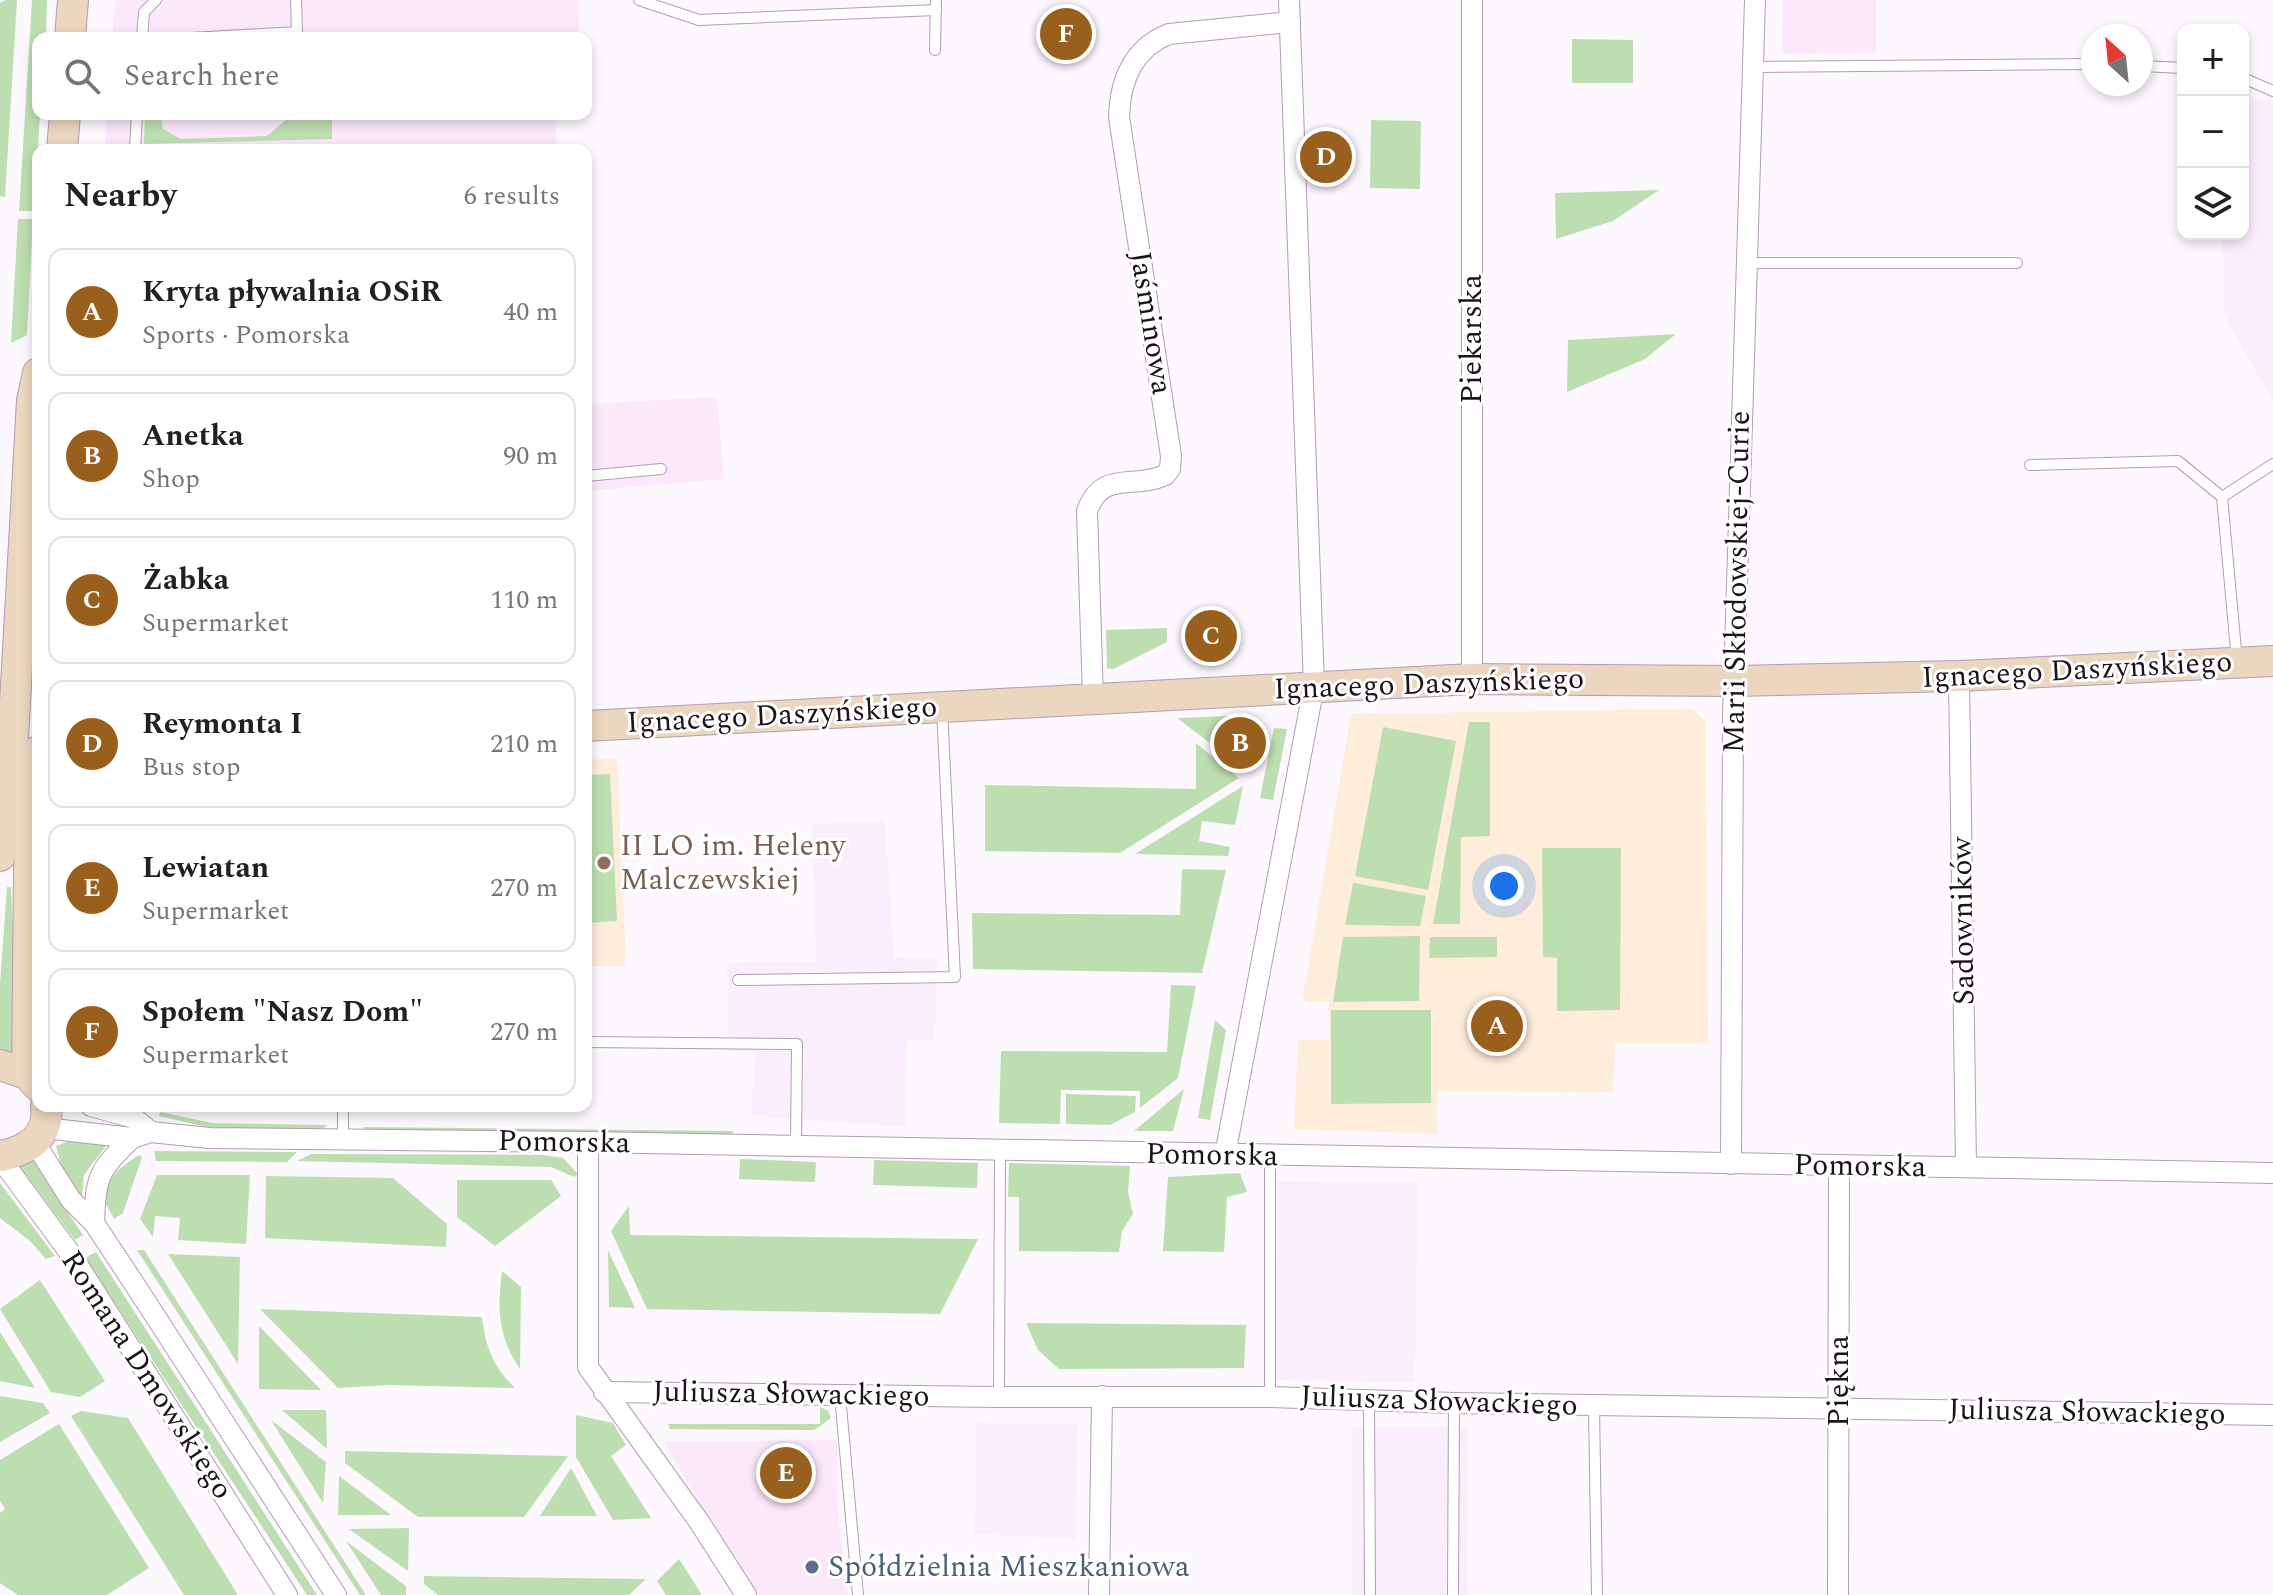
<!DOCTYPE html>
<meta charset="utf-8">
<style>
:root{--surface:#fff;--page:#f2f2f2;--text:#202124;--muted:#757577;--line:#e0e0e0;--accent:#99601d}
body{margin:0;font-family:Spectral,serif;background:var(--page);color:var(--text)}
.controls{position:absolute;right:24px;top:24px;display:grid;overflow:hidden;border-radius:16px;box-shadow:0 4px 12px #0003}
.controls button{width:72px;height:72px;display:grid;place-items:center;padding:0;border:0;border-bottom:2px solid var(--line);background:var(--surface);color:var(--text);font:40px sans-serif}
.compass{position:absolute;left:2081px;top:24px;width:72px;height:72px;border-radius:50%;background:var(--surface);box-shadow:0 4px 12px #0003;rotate:333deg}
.you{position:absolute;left:1504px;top:886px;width:28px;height:28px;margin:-20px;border:6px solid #fff;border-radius:50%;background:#1a73e8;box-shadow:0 0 0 12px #1a73e833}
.badge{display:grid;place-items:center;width:52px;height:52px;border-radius:50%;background:var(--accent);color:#fff;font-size:26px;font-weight:700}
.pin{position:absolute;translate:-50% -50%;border:4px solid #fff;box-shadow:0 2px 8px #0006}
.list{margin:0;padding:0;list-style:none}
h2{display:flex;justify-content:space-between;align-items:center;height:104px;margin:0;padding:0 32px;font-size:34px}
h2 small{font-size:26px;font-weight:400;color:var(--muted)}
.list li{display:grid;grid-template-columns:52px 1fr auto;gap:24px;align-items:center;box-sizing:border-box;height:128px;margin:0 16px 16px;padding:0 16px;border:2px solid var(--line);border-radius:16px}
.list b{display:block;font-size:30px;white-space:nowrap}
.list p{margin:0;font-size:26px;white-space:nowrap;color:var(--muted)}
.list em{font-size:26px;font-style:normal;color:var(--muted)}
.icon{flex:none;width:44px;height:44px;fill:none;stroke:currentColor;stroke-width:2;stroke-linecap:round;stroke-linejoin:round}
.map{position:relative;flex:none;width:2273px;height:1595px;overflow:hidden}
.search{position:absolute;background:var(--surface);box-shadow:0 4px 12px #0003;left:32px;top:32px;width:560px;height:88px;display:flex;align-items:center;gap:20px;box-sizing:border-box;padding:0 28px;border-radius:16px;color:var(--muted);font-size:30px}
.panel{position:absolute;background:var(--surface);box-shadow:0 4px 12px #0003;left:32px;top:144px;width:560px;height:968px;border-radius:16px}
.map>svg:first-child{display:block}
</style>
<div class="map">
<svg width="2273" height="1595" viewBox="0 0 2273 1595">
<rect width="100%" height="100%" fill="#fdf8fe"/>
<g fill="#fbe9fb">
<polygon points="115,0 578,0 580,38 112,38"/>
<polygon points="1783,0 1876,0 1876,53 1782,54"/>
<polygon points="107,114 555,114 557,150 105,150"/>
<polygon points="717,397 724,479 586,491 586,404"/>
<polygon points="837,1440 838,1511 848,1595 756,1595 663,1442"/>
</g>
<g fill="#fbeefc">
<polygon points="2273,99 2273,402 2224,315 2223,234 2243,234 2243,100"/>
<polygon points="885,821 895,957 937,958 935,1040 907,1039 905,1127 751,1116 755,1052 729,1051 727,963 816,961 812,824"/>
<polygon points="1277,1181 1418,1182 1415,1382 1275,1380"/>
<polygon points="976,1423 1078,1424 1076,1539 975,1534"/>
<rect x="1352" y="1427" width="116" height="168"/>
</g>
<g fill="#feeddb">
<polygon points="1692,709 1705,721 1708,1043 1615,1043 1613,1092 1438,1091 1437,1134 1294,1129 1298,1040 1329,1040 1329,1001 1302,1002 1351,714"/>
<polygon points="617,758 626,966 586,966 586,760"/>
</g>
<g fill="#bddeb1">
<polygon points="6,0 17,0 5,197 0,196 0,3"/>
<polygon points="32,0 47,0 46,38 38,38 40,114 34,211 19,211"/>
<polygon points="1572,39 1633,40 1633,83 1572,83"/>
<polygon points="145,114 160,114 163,129 181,139 267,136 293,114 332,114 332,139 144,144"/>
<polygon points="1371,120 1421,121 1420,189 1370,188"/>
<polygon points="1659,190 1613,221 1556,239 1555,193"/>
<polygon points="18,219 33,219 27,335 11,343"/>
<polygon points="1676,334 1645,359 1567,392 1568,340"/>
<polygon points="1167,628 1167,642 1113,669 1107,668 1106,630"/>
<polygon points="1253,715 1252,727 1228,726 1227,756 1177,718"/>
<polygon points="1469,722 1490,722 1490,836 1461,837 1460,924 1433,924"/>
<polygon points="1383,727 1456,741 1428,890 1355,876"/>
<polygon points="1274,728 1287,729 1273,800 1260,798"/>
<polygon points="1196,743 1239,778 1120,853 985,851 985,785 1196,789"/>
<polygon points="610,774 617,921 586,923 586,775"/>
<polygon points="1243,786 1235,825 1202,821 1199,841 1230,847 1228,856 1135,854"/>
<polygon points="1542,848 1621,848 1620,1010 1557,1011 1557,958 1543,957"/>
<polygon points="1182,869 1226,870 1202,973 973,969 972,913 1180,915"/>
<polygon points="1353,883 1426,896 1420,926 1345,925"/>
<polygon points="7,887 11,887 18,1057 0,1054 0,984"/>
<polygon points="1420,936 1419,1001 1333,1002 1343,937"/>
<polygon points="1430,937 1497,937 1497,957 1429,958"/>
<polygon points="1171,985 1196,986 1178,1078 1140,1108 1140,1091 1061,1090 1060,1124 999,1123 1001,1051 1167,1052"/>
<polygon points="1331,1010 1431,1010 1431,1103 1331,1104"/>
<polygon points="1215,1020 1226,1030 1210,1120 1198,1118"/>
<polygon points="1184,1089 1173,1131 1134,1131"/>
<polygon points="1066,1094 1136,1096 1135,1112 1110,1125 1066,1124"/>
<polygon points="160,1112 212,1123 327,1125 322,1130 215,1129 159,1116"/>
<polygon points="363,1127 733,1131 733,1137 366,1132"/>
<polygon points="71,1140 109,1142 84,1175 82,1198 62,1169 56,1146"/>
<polygon points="154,1151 297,1152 287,1162 156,1161"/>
<polygon points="311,1154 543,1155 563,1158 578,1174 574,1177 551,1167 297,1161"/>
<path d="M139,1155L142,1157L123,1213L114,1219L103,1198C109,1176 120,1167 139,1155Z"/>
<polygon points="33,1159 83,1235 75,1240 20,1167"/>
<polygon points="740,1159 816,1162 815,1182 739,1179"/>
<polygon points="874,1160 978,1163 977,1188 873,1185"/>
<polygon points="1009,1163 1130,1166 1128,1192 1133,1214 1122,1231 1119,1252 1019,1251 1019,1197 1008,1197"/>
<polygon points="1240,1173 1247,1192 1227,1197 1224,1252 1163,1251 1168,1177"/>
<polygon points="157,1175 250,1175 246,1244 178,1240 180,1218 155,1216 153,1237 140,1219"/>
<polygon points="266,1176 393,1178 447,1224 446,1247 265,1238"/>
<polygon points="457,1180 551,1180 561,1196 495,1246 457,1217"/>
<polygon points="0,1183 55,1256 46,1259 30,1241 0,1218"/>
<polygon points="629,1206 630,1235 978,1239 940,1314 647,1309 611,1231"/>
<polygon points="137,1250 144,1250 366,1595 360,1595"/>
<polygon points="608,1250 635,1308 609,1307"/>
<polygon points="96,1252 317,1595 307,1595 85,1258"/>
<polygon points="168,1254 240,1257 238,1364"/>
<path d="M502,1271L521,1287L520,1369C498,1337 497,1309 502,1271Z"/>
<polygon points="40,1280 105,1381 80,1397 51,1392 0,1309"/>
<path d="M260,1309L482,1317C486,1348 492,1365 515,1388L390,1385L338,1388Z"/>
<polygon points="1026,1323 1246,1325 1244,1368 1059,1369 1038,1350"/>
<polygon points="259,1326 321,1390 259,1389"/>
<polygon points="0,1332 35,1388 0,1381"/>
<polygon points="0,1396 43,1403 50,1413 0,1442"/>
<polygon points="820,1407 828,1411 831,1418 814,1430 670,1429 668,1424 820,1424"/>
<polygon points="282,1410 326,1410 327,1449"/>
<polygon points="81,1411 128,1418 238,1595 184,1595 71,1416"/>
<polygon points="576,1415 613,1423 626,1445 611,1456 651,1518 613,1520 576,1457"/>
<polygon points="271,1420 326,1462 323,1503"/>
<polygon points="59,1424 149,1568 107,1595 18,1595 0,1583 0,1513 5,1509 0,1501 0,1460"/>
<polygon points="345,1451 568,1456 524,1517 418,1517 345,1463"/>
<polygon points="571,1468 597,1516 540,1516"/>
<polygon points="339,1476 391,1515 338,1515"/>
<polygon points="409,1528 408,1571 349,1529"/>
<polygon points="346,1541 406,1586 406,1595 381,1595"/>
<polygon points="679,1559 702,1595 666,1595 657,1581"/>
<polygon points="424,1576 646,1579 629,1595 438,1595 424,1584"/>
</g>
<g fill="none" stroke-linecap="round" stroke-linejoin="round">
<defs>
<g id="lane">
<polyline points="639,0 699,20 936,10"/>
<polyline points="142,38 144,12 156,0"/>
<polyline points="191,38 297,32 296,0"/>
<polyline points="935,50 936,0"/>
<polyline points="2141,66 2183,68"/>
<polyline points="1753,67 2093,64"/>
<polyline points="2243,78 2273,91"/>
<polyline points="135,150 137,114"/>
<polyline points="1747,263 2017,263"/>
<polyline points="2030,465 2178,461 2222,497 2237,661"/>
<polyline points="586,476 661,469"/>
<polyline points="2222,497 2273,464"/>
<polyline points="738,980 955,977 942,709"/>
<polyline points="586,1042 797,1044 796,1146"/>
<polyline points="343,1139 343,1106"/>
<polyline points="840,1395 858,1595"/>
<polyline points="999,1397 1000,1150"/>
<polyline points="1270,1397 1270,1156"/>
<polyline points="1369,1400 1370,1595"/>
<polyline points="1594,1406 1597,1595"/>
<polyline points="1453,1595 1454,1403"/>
</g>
<g id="street">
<polyline points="1472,0 1472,679"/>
<polyline points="1959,676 1966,1167"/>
<path d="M1093,697L1087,511C1102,469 1134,490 1165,475L1170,469L1171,456L1119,117C1120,81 1133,48 1169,34L1290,22"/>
<polyline points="91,1106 134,1118 151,1132"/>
<polyline points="45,1128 132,1138 151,1132 209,1138 588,1142 2273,1173"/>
<polyline points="588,1142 588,1367 700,1523 746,1595"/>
<polyline points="35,1143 71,1200 94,1223 135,1285 336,1595"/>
<polyline points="1225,1155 1314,686 1289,0"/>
<polyline points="0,1158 72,1256 287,1595"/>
<polyline points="1731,1164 1733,715 1755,0"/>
<path d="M94,1223C96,1176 98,1171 132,1138"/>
<polyline points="604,1392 999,1397 1270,1397 1454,1403 2273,1415"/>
<polyline points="1099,1595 1102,1396"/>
<polyline points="1838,1595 1839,1166"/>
</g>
<g id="secondary">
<polyline points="70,38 73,0"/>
<polyline points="62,150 65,114"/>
<polyline points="586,726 1472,679 1734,681 1959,676 2273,661"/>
<polyline points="0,856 12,756 32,400 38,373"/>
<polyline points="0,1065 27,1074 38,1086"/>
<polyline points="27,1074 29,869 38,751"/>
<path d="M0,1156C27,1151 50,1137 46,1106"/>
</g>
</defs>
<use href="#lane" stroke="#b49bb7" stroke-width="12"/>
<use href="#street" stroke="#b49bb7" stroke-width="22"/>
<use href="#secondary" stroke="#b49bb7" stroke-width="32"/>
<use href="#lane" stroke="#fff" stroke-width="10"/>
<use href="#street" stroke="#fff" stroke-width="20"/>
<use href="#secondary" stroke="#ebd6bf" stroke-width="30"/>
</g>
<circle fill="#8d6e63" stroke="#fff" stroke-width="3" cx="604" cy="863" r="8"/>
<circle fill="#5c6f8a" stroke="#fff" stroke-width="3" cx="812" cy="1567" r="8"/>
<g text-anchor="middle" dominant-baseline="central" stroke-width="6" stroke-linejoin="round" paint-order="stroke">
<g font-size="30" fill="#1b121c" stroke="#fff">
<text transform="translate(1151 323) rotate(81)">Jaśminowa</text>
<text transform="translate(1472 339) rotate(-90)">Piekarska</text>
<text transform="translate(1737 582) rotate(-89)">Marii Skłodowskiej-Curie</text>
<text transform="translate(2077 670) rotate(-3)">Ignacego Daszyńskiego</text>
<text transform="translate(1429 684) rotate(-2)">Ignacego Daszyńskiego</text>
<text transform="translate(782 715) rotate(-3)">Ignacego Daszyńskiego</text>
<text transform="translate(1963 921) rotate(-91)">Sadowników</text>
<text transform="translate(564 1142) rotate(1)">Pomorska</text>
<text transform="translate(1212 1155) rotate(1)">Pomorska</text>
<text transform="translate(1860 1166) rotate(1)">Pomorska</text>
<text transform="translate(147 1375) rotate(57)">Romana Dmowskiego</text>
<text transform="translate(1839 1381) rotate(-90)">Piękna</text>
<text transform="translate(791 1394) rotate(1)">Juliusza Słowackiego</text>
<text transform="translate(1439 1401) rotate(2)">Juliusza Słowackiego</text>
<text transform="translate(2087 1412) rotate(1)">Juliusza Słowackiego</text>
</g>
<g font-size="30" fill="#785e54" stroke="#fff" text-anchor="start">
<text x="620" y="846">II LO im. Heleny<tspan x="620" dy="34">Malczewskiej</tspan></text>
</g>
<g font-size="30" fill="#4e5e75" stroke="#fff" text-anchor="start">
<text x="828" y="1567">Spółdzielnia Mieszkaniowa</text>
</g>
</g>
</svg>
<div class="controls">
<button>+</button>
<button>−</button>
<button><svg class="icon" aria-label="layers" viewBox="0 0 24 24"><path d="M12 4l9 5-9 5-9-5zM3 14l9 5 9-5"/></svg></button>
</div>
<svg class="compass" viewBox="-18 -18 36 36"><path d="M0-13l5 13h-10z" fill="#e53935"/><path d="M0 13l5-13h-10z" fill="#757577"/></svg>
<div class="you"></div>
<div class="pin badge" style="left:1497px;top:1026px">A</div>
<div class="pin badge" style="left:1240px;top:743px">B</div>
<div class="pin badge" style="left:1211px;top:636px">C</div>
<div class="pin badge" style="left:1326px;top:157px">D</div>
<div class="pin badge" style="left:786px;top:1473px">E</div>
<div class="pin badge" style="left:1066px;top:34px">F</div>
<div class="search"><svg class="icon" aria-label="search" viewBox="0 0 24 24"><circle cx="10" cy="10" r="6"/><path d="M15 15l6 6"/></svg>Search here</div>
<section class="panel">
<h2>Nearby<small>6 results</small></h2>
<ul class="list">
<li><span class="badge">A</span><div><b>Kryta pływalnia OSiR</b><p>Sports · Pomorska</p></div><em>40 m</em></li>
<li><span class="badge">B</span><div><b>Anetka</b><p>Shop</p></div><em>90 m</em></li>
<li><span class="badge">C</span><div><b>Żabka</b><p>Supermarket</p></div><em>110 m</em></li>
<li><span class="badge">D</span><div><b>Reymonta I</b><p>Bus stop</p></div><em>210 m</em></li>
<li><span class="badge">E</span><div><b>Lewiatan</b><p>Supermarket</p></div><em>270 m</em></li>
<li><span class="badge">F</span><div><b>Społem &quot;Nasz Dom&quot;</b><p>Supermarket</p></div><em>270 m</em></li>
</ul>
</section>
</div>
